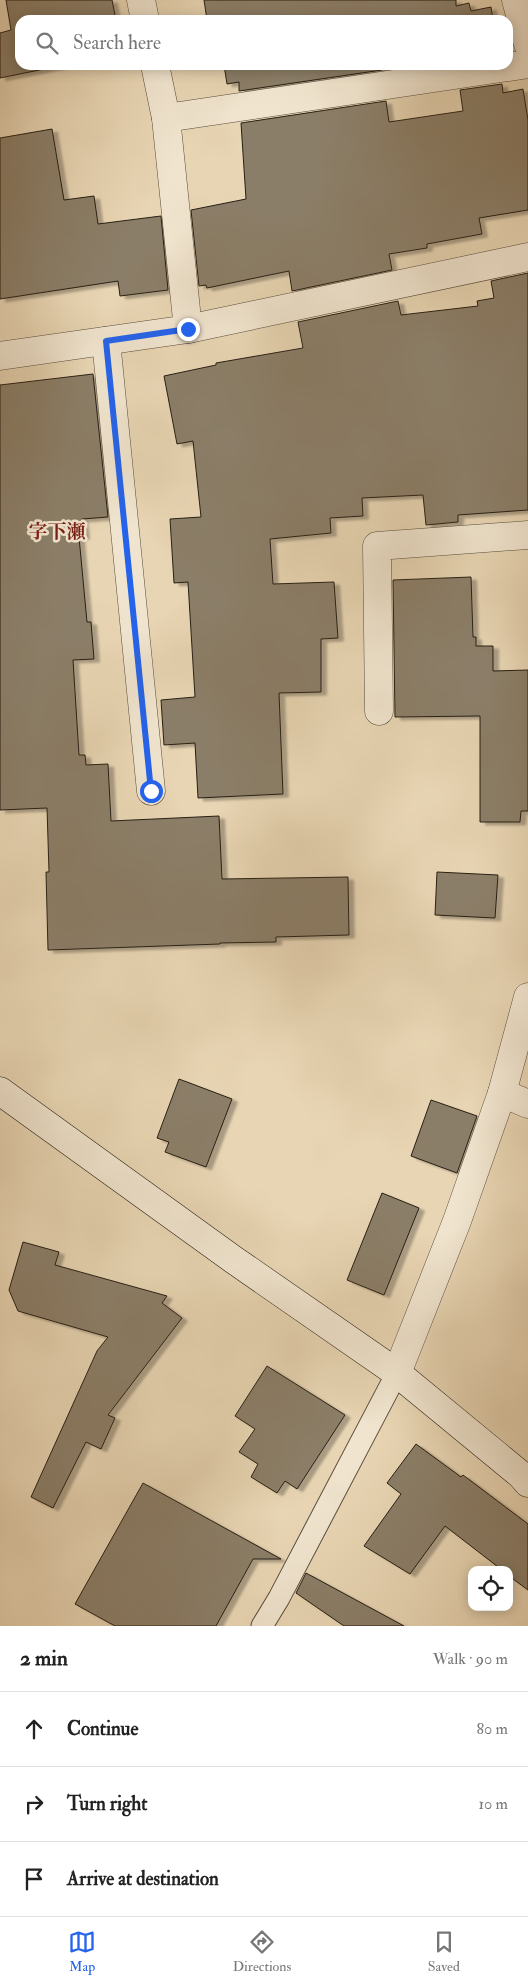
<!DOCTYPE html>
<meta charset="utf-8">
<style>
:root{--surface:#fff;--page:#f6f6f6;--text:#222;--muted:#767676;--line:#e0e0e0;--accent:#2563eb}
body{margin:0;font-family:"IM FELL Double Pica","Noto Serif JP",serif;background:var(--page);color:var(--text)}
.controls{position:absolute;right:15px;bottom:15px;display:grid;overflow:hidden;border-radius:10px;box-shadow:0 2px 12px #0003}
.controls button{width:45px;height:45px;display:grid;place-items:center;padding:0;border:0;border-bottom:1px solid var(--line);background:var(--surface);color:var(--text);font:25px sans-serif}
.stop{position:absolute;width:15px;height:15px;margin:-11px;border:4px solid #2563eb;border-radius:50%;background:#fff}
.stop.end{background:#2563eb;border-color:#fff;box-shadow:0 1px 5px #0008}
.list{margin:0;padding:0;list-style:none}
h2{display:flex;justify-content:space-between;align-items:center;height:65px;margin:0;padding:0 20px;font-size:21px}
h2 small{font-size:16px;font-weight:400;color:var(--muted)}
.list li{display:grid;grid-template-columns:32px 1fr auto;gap:15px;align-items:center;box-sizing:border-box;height:75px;padding:0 20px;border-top:1px solid var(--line)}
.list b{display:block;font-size:19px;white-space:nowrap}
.list em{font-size:16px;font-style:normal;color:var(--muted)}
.icon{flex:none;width:28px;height:28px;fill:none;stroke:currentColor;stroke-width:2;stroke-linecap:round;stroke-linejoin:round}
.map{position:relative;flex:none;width:528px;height:1626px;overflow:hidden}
.search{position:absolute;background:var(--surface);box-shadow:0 2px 12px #0003;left:15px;right:15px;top:15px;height:55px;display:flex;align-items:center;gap:12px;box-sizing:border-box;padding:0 18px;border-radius:15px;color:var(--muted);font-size:19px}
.sheet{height:290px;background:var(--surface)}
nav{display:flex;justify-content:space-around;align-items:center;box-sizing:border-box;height:70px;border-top:1px solid var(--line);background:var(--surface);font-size:14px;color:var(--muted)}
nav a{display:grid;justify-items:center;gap:2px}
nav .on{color:var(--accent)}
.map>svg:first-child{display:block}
</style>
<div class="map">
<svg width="528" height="1626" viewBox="0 0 528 1626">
<defs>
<filter id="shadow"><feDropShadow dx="5.5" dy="3" stdDeviation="1" flood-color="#0004"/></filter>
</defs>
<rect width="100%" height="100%" fill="#e8d5b3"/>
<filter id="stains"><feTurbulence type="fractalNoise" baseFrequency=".004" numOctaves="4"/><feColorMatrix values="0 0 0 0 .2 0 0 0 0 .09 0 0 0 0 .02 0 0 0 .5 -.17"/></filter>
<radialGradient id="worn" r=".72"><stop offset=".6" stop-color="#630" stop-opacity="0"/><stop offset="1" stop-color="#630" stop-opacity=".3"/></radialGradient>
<g fill="#8b7e67" stroke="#271f15" filter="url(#shadow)">
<polygon points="6,0 112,0 116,20 20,20 20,65 64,65 0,78 0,33 11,30"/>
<polygon points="204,0 456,0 456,6 469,3 471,11 491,7 493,20 207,20"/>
<polygon points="224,65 388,65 381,66 382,70 239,91 239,82 227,84"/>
<polygon points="502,84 503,93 523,89 528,120 528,210 479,218 482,234 427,244 427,248 389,254 392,270 292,291 289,271 207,288 206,285 199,286 191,210 246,199 241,123 386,101 389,122 463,111 460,90"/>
<polygon points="52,129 64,200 94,196 98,224 161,216 168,290 120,296 118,281 0,299 0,138"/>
<polygon points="528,273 528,510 458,515 458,522 426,525 423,495 362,498 363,516 330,518 331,533 270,539 273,584 334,582 338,638 321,639 321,692 279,693 283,794 198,798 195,743 164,745 161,700 195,697 188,582 174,583 170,519 201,517 193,441 177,444 164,376 216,365 216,363 303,348 298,322 398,301 401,315 478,306 477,301 494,298 491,281"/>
<polygon points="93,374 108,517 82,519 84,536 79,537 87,622 91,622 94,659 73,660 79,755 85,755 86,765 108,764 111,821 219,816 222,879 348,877 349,935 276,937 276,942 220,943 220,944 48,950 46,872 49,872 47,808 0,810 0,385"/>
<polygon points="471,577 473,637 476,637 476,646 493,646 493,671 528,670 528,811 521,811 520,822 480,822 480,716 395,717 393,580"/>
<polygon points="437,872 498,875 495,918 435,915"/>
<polygon points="179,1079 232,1099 206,1167 165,1152 169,1142 157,1138"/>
<polygon points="431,1100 477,1116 457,1173 411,1156"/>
<polygon points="382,1193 419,1208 384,1295 347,1280"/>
<polygon points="23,1242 59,1252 55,1265 167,1296 162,1303 182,1318 108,1415 115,1418 101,1449 86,1442 53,1508 31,1497 97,1351 108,1337 18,1311 9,1290"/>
<polygon points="267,1366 345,1415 297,1489 285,1481 277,1493 251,1477 258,1464 239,1452 255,1429 235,1416"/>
<polygon points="416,1444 461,1477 463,1475 528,1524 528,1590 509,1576 509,1570 502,1570 445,1526 410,1574 364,1546 401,1494 387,1483"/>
<polygon points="143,1483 281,1559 253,1559 216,1626 115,1626 75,1604"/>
<polygon points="306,1573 404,1626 344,1626 296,1593"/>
</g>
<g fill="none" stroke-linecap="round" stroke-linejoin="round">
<defs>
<polyline id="lane" points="262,1626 279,1598 397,1373"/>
<g id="street">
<polyline points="141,0 145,20"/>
<polyline points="516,0 528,44"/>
<polyline points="155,65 166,118 188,329"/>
<polyline points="166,118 528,64"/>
<polyline points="106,341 151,791"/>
<polyline points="0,356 188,329 528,257"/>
<polyline points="379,711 377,546 528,535"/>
<polyline points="502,1093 528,1104"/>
<polyline points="397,1373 457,1221 502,1093 528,997"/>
</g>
<polyline id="secondary" points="0,1091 234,1260 397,1373 521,1475 528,1483"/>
</defs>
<use href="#lane" stroke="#574c3c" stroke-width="23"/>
<use href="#street" stroke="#574c3c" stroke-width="29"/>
<use href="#secondary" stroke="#271f15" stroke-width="29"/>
<use href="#lane" stroke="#f0e4ce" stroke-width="21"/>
<use href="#street" stroke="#f0e4ce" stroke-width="28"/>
<use href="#secondary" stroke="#f0e4ce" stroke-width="28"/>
</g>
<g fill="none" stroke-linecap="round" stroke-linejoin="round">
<polyline stroke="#2563eb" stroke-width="6" points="151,791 106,341 188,329"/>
</g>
<g text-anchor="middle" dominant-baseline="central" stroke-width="5" stroke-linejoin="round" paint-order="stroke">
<g font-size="19" font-weight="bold" fill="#7a1f14" stroke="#f0e4ce">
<text x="57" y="532">字下瀬</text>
</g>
</g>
<rect width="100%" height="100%" filter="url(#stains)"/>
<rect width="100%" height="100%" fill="url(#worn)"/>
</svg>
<div class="controls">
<button><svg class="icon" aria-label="locate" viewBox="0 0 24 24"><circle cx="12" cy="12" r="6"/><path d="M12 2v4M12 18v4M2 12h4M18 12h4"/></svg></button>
</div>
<div class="stop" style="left:151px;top:791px"></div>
<div class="stop end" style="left:188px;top:329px"></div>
<div class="search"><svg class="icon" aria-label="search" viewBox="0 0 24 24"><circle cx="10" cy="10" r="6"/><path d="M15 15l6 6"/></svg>Search here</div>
</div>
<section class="sheet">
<h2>2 min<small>Walk · 90 m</small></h2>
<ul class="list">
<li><svg class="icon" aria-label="ahead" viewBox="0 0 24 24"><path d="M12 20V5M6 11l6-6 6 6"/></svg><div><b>Continue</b></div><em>80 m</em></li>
<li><svg class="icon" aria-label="right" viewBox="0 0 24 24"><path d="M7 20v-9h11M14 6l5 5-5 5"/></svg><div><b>Turn right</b></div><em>10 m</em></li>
<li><svg class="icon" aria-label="arrive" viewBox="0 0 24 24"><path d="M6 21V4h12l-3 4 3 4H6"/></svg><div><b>Arrive at destination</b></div></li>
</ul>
</section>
<nav>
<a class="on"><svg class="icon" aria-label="map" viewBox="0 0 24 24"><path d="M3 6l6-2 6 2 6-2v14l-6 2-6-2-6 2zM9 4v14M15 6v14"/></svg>Map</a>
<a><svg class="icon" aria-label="directions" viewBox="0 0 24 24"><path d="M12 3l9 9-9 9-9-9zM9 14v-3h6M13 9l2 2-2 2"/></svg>Directions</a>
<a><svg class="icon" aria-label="saved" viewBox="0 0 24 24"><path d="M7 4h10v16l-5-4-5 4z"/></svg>Saved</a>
</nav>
